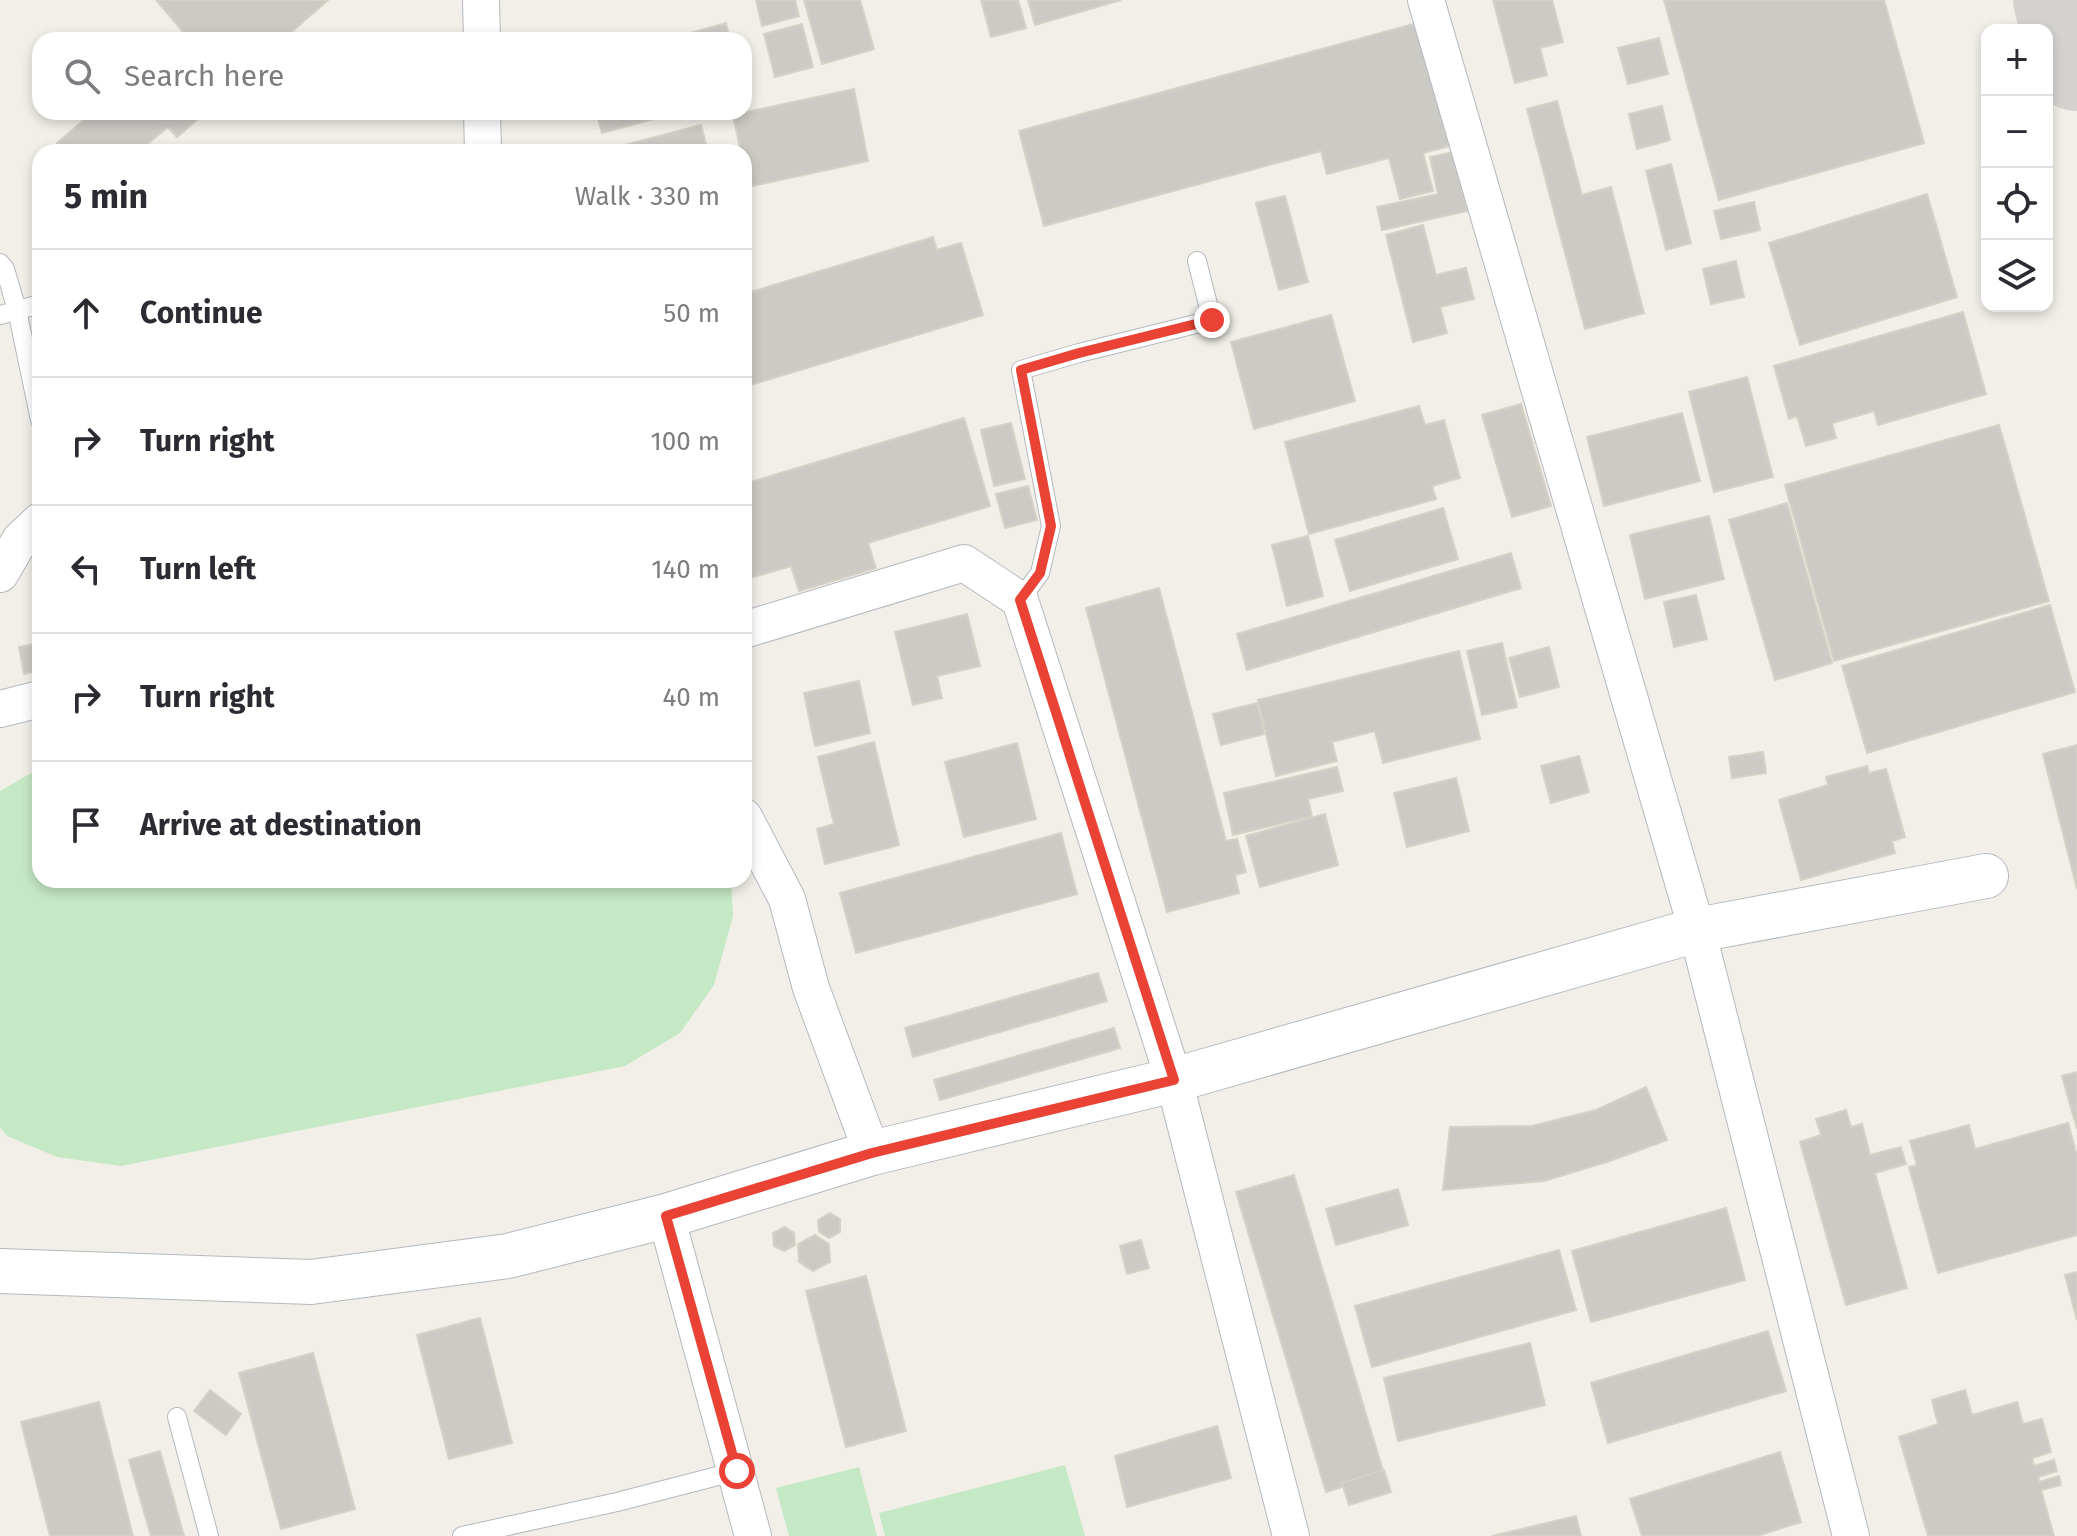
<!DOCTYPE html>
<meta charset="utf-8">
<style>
:root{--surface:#fff;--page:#f7f7f7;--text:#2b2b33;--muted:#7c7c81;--line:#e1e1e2}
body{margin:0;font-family:"Fira Sans",sans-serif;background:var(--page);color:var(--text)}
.controls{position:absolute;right:24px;top:24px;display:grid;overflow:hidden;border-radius:16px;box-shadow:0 4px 12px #0003}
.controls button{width:72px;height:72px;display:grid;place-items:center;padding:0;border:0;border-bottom:2px solid var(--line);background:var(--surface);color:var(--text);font:40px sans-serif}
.stop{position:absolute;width:24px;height:24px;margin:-18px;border:6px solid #ea4335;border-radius:50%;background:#fff}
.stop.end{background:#ea4335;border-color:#fff;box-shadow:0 2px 8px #0008}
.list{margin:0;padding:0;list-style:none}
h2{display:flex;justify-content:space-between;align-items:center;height:104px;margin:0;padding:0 32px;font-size:34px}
h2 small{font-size:26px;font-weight:400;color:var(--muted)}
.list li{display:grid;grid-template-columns:52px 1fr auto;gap:24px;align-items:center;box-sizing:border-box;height:128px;padding:0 32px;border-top:2px solid var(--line)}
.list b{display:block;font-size:30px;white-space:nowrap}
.list em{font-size:26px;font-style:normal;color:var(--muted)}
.icon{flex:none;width:44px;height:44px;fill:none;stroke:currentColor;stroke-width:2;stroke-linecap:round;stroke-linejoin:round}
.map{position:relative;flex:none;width:2077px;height:1536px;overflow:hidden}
.search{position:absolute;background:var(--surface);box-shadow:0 4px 12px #0003;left:32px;top:32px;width:720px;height:88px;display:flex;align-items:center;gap:20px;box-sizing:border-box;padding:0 28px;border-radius:24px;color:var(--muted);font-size:30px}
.panel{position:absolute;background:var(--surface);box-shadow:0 4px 12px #0003;left:32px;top:144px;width:720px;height:744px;border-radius:24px}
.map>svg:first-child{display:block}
</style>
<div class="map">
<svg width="2077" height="1536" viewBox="0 0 2077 1536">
<rect width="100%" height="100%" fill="#f1efe8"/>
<g fill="#c5e8c5">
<polygon points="40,768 40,880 731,880 733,916 714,985 680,1033 625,1066 121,1166 57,1157 7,1136 0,1127 0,791"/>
<polygon points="1065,1465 1085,1536 885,1536 879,1513"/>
<polygon points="859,1467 877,1536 789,1536 776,1488"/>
</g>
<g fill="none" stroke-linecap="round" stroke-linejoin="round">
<polyline stroke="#d4d3d0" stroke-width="94" points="2060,0 2077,64"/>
</g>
<g fill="#cccac5" stroke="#d6d1c6" stroke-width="2">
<polygon points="156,0 328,0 285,38 280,33 272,40 190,40"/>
<polygon points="756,0 795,0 799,16 762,26"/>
<polygon points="804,0 860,0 874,49 822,64"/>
<polygon points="981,0 1018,0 1026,28 991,37"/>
<polygon points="1028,0 1121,0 1035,25"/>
<polygon points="1493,0 1552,0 1563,42 1540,48 1547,75 1515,83"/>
<polygon points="1664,0 1884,0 1924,143 1719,200"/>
<polygon points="1421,22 1453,145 1423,153 1433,191 1400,199 1389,158 1327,174 1321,151 1044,226 1019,131"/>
<polygon points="726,23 730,40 666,40"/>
<polygon points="802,24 813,67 775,77 764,34"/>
<polygon points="1659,38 1668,74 1628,84 1618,48"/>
<polygon points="854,89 868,161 748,187 744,168 744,152 741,152 733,115"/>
<polygon points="1557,101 1582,195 1611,187 1644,313 1585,329 1527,109"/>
<polygon points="1662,106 1670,140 1637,149 1629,114"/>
<polygon points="93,112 206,112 177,137 168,127 140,150 141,152 65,152 57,143"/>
<polygon points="596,112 679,112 602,133"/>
<polygon points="701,125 708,152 598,152"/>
<polygon points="1454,152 1467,211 1382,230 1377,207 1438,194 1430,157"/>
<polygon points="1671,164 1691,243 1666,250 1646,171"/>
<polygon points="1927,194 1957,297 1800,345 1769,243"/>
<polygon points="1285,196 1308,282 1279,290 1256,203"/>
<polygon points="1754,202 1760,230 1721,239 1714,211"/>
<polygon points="1423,225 1436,275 1466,268 1474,299 1440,307 1447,333 1413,342 1386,235"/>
<polygon points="933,237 937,250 961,243 983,315 744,387 744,294"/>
<polygon points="1736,261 1744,297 1711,304 1703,269"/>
<polygon points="1963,312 1986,394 1878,425 1874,411 1832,423 1836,438 1806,446 1797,416 1789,419 1774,366"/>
<polygon points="1331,315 1355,401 1254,429 1231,342"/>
<polygon points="1747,377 1773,477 1714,492 1689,392"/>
<polygon points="1521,404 1551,506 1512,517 1482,415"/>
<polygon points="1419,406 1425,425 1444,420 1460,478 1432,486 1436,499 1309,534 1285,442"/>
<polygon points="1682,413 1700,481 1604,506 1587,437"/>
<polygon points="964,418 990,506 868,543 876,568 799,591 791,566 744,580 744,484"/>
<polygon points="1011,423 1025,479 994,486 981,430"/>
<polygon points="1999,425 2049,601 1834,661 1785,485"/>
<polygon points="1028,486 1037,520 1005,528 996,494"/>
<polygon points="1787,503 1832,663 1775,680 1729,520"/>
<polygon points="1443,508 1458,559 1350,591 1335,540"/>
<polygon points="1709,516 1724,579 1645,599 1630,535"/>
<polygon points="1308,536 1323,596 1287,606 1272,545"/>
<polygon points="1511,553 1521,588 1247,670 1237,634"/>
<polygon points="1159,588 1226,841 1237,839 1246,872 1235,875 1239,893 1167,912 1086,608"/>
<polygon points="1696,595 1707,639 1674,647 1664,602"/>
<polygon points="2050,605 2075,692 1867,753 1842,666"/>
<polygon points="967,614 980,666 937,676 942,698 913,705 895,632"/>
<polygon points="40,643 40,670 24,674 19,647"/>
<polygon points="1502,643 1517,707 1482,715 1467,651"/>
<polygon points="1549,647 1559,687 1520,697 1509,658"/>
<polygon points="1459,651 1480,739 1383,763 1375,731 1332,742 1337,761 1276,776 1258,700"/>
<polygon points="859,681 870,733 815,746 804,693"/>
<polygon points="1257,703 1264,734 1221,745 1213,714"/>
<polygon points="874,742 899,845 825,864 817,829 834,824 818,757"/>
<polygon points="1017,743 1036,819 964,837 945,762"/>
<polygon points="2077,745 2077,889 2043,754"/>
<polygon points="1763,752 1766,773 1732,778 1729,757"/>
<polygon points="1579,756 1589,792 1551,803 1541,766"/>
<polygon points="1867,766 1869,773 1886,769 1905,837 1892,841 1895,853 1801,880 1779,800 1828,785 1826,777"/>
<polygon points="1337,767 1343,791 1308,799 1312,816 1233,835 1224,793"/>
<polygon points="1456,778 1469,831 1407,847 1394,793"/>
<polygon points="1325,814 1338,865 1260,887 1246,836"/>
<polygon points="1061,833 1077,894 856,953 840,893"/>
<polygon points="1098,973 1107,1001 913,1057 905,1028"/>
<polygon points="1114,1028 1120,1048 940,1100 934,1080"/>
<polygon points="2077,1072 2077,1129 2062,1076"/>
<polygon points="1646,1087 1667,1140 1610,1161 1544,1181 1443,1190 1450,1127 1532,1126 1596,1110"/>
<polygon points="1846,1110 1851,1127 1862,1124 1870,1155 1901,1147 1906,1164 1875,1173 1907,1288 1846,1305 1800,1142 1821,1135 1816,1119"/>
<polygon points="2068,1123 2077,1156 2077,1235 1938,1273 1909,1167 1917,1165 1910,1141 1969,1125 1975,1149"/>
<polygon points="1294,1175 1384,1474 1326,1492 1236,1192"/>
<polygon points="1398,1189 1408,1225 1336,1245 1326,1209"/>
<polygon points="1726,1208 1745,1280 1591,1322 1572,1251"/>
<polygon points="830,1213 840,1219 840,1232 829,1238 819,1232 818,1220"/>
<polygon points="785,1227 794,1233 795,1245 784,1251 774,1246 773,1233"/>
<polygon points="815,1235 829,1244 830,1262 813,1271 799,1262 798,1244"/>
<polygon points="1141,1240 1149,1268 1127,1274 1120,1246"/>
<polygon points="1559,1250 1576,1310 1372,1367 1355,1306"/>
<polygon points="2077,1272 2077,1320 2065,1275"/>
<polygon points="866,1276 906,1431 846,1447 806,1291"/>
<polygon points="480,1318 512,1443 449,1459 417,1335"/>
<polygon points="1768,1331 1786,1391 1608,1443 1591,1383"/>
<polygon points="1530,1343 1545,1405 1398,1441 1384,1378"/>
<polygon points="313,1353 355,1509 281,1529 239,1373"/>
<polygon points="210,1390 241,1414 226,1435 194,1411"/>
<polygon points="1965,1390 1972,1415 2017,1402 2023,1424 2042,1419 2051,1452 2032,1458 2034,1466 2054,1460 2057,1471 2038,1477 2039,1482 2059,1476 2061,1485 2041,1490 2054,1536 1928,1536 1899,1437 1938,1424 1932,1400"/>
<polygon points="99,1402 133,1536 50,1536 21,1422"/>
<polygon points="1217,1426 1231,1478 1127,1507 1115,1456"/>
<polygon points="160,1451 184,1536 151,1536 129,1460"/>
<polygon points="1780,1452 1801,1522 1757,1536 1642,1536 1630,1499"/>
<polygon points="1384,1470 1391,1492 1349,1505 1342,1483"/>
<polygon points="1576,1516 1581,1536 1492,1536"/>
</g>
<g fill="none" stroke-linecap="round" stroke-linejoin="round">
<defs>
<g id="service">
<polyline points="0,263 5,269 17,310 40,420"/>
<polyline points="0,315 40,304"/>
<polyline points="1020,600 1040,573 1051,526 1021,370 1079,353 1212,320 1197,261"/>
<polyline points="177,1417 209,1536"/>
<polyline points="462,1536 617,1502 737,1471"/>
</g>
<g id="minor">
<polyline points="481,0 482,40"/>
<polyline points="1426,0 1697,930 1851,1536"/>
<polyline points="482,112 483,152"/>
<polyline points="0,574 20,540 40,521"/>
<polyline points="744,630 964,563 1020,600 1174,1080 1291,1536"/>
<polyline points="0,709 40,699"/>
<polyline points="744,817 787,899 811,988 872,1153"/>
<polyline points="666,1216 753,1536"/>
</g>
<polyline id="tertiary" points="0,1271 311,1282 508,1256 666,1216 872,1153 1174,1080 1697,930 1986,876"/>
</defs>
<use href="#service" stroke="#b5b8bc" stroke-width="20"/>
<use href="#minor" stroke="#b5b8bc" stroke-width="38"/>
<use href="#tertiary" stroke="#b5b8bc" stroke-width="46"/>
<use href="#service" stroke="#fff" stroke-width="18"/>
<use href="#minor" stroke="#fff" stroke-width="36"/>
<use href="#tertiary" stroke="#fff" stroke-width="44"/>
</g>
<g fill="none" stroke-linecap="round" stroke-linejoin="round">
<polyline stroke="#ea4335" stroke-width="10" points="737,1471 666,1216 872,1153 1174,1080 1020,600 1040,573 1051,526 1021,370 1079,353 1212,320"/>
</g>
</svg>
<div class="controls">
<button>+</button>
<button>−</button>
<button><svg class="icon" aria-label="locate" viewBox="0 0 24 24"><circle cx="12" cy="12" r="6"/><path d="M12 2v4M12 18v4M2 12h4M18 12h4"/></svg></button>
<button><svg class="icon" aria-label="layers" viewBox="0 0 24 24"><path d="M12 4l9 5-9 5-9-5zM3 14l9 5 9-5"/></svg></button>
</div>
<div class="stop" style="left:737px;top:1471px"></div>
<div class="stop end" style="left:1212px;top:320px"></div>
<div class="search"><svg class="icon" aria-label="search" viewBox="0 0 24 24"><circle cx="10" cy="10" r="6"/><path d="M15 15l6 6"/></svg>Search here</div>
<section class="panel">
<h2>5 min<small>Walk · 330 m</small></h2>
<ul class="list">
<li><svg class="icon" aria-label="ahead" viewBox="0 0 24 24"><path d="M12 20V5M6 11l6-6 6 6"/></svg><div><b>Continue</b></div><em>50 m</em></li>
<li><svg class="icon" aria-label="right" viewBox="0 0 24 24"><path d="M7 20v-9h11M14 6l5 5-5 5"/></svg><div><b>Turn right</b></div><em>100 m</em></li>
<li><svg class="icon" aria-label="left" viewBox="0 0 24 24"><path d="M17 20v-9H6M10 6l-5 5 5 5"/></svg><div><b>Turn left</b></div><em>140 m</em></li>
<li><svg class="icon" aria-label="right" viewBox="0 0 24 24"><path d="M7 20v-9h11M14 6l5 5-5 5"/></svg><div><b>Turn right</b></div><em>40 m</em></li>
<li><svg class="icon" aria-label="arrive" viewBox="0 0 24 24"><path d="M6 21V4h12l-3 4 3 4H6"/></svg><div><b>Arrive at destination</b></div></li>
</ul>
</section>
</div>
